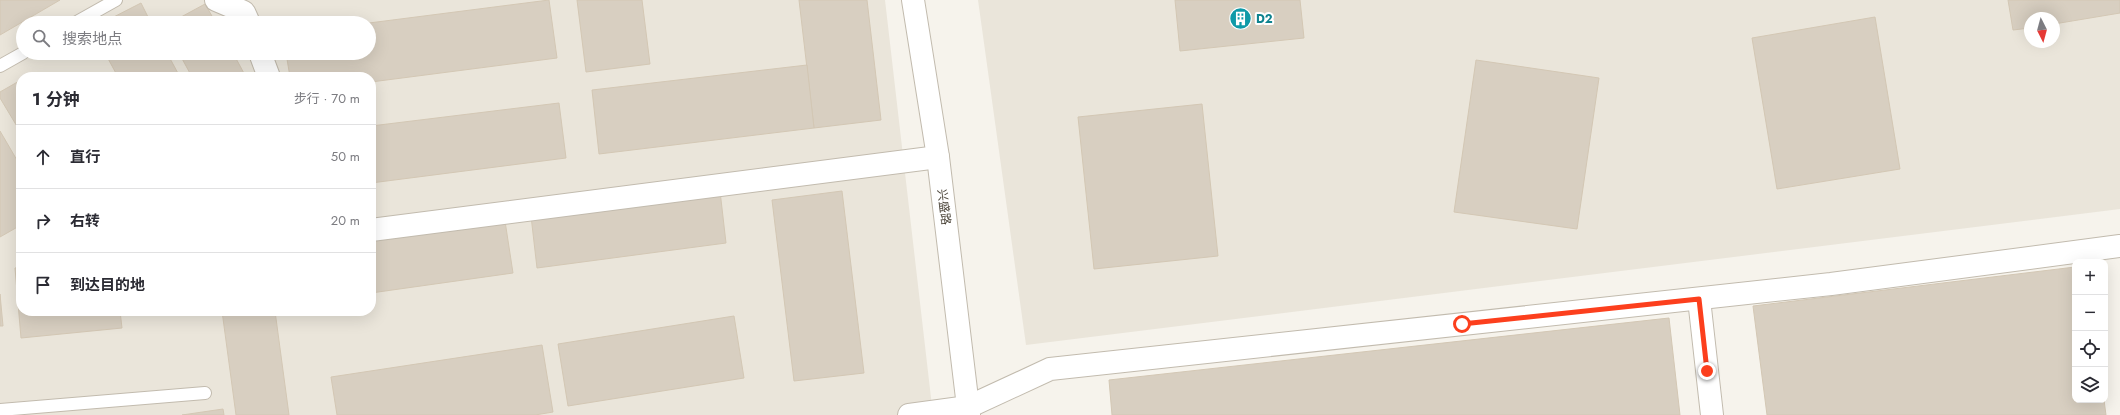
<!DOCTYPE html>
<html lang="zh">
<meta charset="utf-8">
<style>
:root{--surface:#fff;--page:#f2f2f3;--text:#2b2b33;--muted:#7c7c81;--line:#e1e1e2}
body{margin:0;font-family:Jost,"Noto Sans SC",sans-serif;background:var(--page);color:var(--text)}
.controls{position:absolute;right:12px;bottom:12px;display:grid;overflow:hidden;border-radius:8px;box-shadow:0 4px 16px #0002}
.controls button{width:36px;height:36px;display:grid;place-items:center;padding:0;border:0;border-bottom:1px solid var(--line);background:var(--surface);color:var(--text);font:20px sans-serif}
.compass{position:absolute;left:2024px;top:12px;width:36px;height:36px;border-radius:50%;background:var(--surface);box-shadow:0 4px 16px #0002;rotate:174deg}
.stop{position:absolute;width:12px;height:12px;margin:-9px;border:3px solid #fc3f1d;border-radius:50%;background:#fff}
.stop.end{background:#fc3f1d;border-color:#fff;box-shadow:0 1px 4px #0008}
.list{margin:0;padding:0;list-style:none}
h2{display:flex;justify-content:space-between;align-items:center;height:52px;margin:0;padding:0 16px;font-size:17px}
h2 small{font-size:13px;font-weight:400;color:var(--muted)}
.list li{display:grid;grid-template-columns:26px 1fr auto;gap:12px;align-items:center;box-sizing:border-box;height:64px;padding:0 16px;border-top:1px solid var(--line)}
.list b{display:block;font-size:15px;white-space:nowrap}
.list em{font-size:13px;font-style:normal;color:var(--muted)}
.icon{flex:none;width:22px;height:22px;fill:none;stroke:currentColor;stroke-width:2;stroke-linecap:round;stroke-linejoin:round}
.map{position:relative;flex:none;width:2120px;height:415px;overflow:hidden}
.search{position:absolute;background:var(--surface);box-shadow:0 4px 16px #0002;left:16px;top:16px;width:360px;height:44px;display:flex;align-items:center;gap:10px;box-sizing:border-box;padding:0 14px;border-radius:22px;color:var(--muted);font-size:15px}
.panel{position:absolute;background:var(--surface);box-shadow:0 4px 16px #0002;left:16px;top:72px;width:360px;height:244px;border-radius:16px}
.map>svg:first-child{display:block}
</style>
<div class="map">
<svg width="2120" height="415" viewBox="0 0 2120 415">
<rect width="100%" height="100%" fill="#f6f3ec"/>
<g fill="#eae5da" fill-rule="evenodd">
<path d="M0,0H885L933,415H0ZM23,23H369V53H23ZM21,77H371V311H21Z"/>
<path d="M978,0H2120V209L1026,345ZM2030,18H2054V42H2030Z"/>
</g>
<g fill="#d8cfc1" stroke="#d3c7b4">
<polygon points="0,0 60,0 0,35"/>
<polygon points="549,0 557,58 371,82 371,77 290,77 286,53 369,53 369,23"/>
<polygon points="577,0 642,0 650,64 586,72"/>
<polygon points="799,0 867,0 881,120 814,128"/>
<polygon points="1175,0 1300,0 1304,38 1180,51"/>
<polygon points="2008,0 2120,0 2120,13 2054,24 2054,18 2030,18 2030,28 2013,30"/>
<polygon points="141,3 151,23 102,23"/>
<polygon points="205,4 216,23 170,23"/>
<polygon points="1875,17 1900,169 1777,189 1752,38"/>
<polygon points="105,53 167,53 180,77 118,77"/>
<polygon points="179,53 233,53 246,77 192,77"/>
<polygon points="1476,60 1599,78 1577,229 1454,212"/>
<polygon points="807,65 814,128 599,154 592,90"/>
<polygon points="21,80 21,133 0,98 0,92"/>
<polygon points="559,103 566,158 371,183 371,126"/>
<polygon points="1202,104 1218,256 1094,269 1078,117"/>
<polygon points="0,131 21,167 21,225 0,237"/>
<polygon points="720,191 726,243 537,268 531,216"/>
<polygon points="842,191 864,373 794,381 772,200"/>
<polygon points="505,221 513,273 371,293 371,240"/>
<polygon points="21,267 21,311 120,311 122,328 21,338 15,268"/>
<polygon points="2075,267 2075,400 2104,400 2106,415 1767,415 1753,306"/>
<polygon points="0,294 3,326 0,326"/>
<polygon points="222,311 275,311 289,415 236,415"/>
<polygon points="734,316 744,378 568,406 558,344"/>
<polygon points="1669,318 1680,415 1112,415 1109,380"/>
<polygon points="542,345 553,412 535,415 337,415 331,377"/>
<polygon points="223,409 224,415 182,415"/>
</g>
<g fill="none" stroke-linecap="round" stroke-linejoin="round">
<defs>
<g id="service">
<polyline points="75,23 116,0"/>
<polyline points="0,66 23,53"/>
<polyline points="0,410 205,393"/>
</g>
<g id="minor">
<polyline points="216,0 244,12 249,23"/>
<polyline points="260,53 269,77"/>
<polyline points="371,230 938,157"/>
<polyline points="1699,299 1712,415"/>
<polyline points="909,415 968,407 1050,369 1831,284 2120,246"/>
</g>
<polyline id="tertiary" points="913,0 938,157 969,415"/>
</defs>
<use href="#service" stroke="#c2bbae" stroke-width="14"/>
<use href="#minor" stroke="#c2bbae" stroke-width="24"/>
<use href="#tertiary" stroke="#c2bbae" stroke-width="24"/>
<use href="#service" stroke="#fff" stroke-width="12"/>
<use href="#minor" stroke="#fff" stroke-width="22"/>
<use href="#tertiary" stroke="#fff" stroke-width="22"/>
</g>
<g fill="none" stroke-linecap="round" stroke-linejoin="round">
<polyline stroke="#fc3f1d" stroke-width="5" points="1462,324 1699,299 1707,371"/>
</g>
<defs>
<symbol id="building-disc" viewBox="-11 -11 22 22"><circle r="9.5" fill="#0f9aa8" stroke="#fff"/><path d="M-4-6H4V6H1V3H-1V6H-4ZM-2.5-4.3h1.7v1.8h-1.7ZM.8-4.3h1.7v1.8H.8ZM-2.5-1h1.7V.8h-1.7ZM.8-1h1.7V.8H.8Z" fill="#fff"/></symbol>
</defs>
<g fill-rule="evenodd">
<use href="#building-disc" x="1228" y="6" width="25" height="25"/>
</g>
<g text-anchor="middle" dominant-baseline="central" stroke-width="4" stroke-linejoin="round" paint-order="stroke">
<g font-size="12" font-weight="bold" fill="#0d838f" stroke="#fff" text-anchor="start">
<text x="1256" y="19">D2</text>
</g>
<g font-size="12" fill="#4b4439" stroke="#fff">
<text transform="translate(944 207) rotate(83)">兴盛路</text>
</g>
</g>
</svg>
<div class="controls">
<button>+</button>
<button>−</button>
<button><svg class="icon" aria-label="locate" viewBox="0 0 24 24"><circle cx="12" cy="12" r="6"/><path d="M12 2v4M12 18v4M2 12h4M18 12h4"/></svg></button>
<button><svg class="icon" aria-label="layers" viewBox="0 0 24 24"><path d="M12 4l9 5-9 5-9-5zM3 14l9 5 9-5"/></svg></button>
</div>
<svg class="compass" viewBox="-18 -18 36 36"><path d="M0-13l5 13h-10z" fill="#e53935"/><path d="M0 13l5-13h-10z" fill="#7c7c81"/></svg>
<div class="stop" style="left:1462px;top:324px"></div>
<div class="stop end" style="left:1707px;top:371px"></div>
<div class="search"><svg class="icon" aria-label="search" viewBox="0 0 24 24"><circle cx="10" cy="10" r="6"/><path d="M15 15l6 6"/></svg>搜索地点</div>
<section class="panel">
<h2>1 分钟<small>步行 · 70 m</small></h2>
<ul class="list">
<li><svg class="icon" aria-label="ahead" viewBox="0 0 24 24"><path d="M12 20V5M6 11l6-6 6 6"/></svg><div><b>直行</b></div><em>50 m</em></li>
<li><svg class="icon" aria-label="right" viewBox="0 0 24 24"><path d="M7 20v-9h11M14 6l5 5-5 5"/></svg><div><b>右转</b></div><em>20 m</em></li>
<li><svg class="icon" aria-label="arrive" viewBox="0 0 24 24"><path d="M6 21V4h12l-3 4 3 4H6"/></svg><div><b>到达目的地</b></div></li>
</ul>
</section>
</div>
